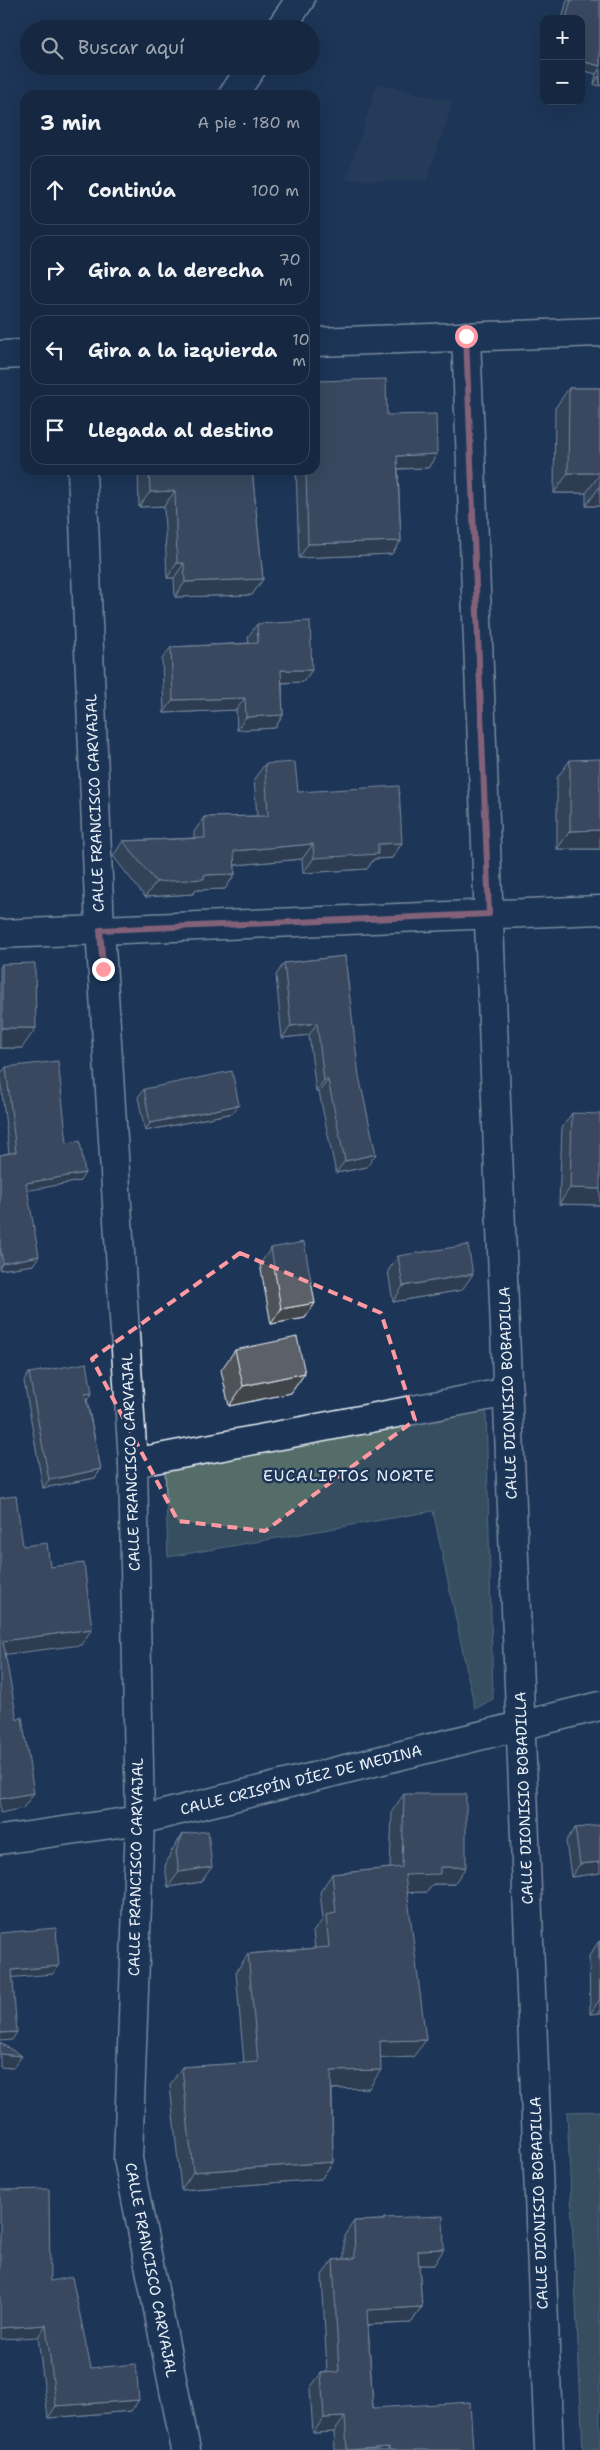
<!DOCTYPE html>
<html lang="es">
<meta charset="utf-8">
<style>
:root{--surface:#162841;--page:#23344c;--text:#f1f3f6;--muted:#9ea6b1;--line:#35445a}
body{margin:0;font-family:"Shantell Sans",sans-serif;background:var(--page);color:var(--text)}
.controls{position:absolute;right:15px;top:15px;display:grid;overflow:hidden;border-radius:10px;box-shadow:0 5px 20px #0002}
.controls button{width:45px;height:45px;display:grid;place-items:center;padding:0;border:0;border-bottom:1px solid var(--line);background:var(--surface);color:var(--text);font:25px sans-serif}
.stop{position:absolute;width:15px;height:15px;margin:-11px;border:4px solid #ff9aa2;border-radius:50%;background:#fff}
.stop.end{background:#ff9aa2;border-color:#fff;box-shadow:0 1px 5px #0008}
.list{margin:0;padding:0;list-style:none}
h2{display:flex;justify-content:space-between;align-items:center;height:65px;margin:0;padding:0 20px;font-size:21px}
h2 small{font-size:16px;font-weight:400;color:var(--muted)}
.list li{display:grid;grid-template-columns:32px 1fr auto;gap:15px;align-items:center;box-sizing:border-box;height:70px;margin:0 10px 10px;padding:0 10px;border:1px solid var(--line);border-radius:15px}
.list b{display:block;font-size:19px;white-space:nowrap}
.list em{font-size:16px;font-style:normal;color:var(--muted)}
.icon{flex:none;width:28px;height:28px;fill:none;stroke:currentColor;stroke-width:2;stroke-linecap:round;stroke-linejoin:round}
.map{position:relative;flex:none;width:600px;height:2450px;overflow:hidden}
.search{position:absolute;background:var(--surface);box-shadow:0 5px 20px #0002;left:20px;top:20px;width:300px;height:55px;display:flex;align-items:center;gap:12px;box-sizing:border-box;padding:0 18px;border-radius:28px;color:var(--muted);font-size:19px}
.panel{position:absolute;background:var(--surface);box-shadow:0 5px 20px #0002;left:20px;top:90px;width:300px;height:385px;border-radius:15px}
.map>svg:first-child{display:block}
</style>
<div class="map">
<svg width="600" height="2450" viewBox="0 0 600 2450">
<rect width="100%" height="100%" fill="#1d3557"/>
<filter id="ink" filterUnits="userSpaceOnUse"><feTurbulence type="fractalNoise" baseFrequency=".02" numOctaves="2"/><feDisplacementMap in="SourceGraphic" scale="10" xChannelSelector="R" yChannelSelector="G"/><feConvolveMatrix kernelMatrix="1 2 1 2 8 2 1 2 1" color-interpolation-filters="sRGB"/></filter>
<g filter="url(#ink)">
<polygon fill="#30425c" points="377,83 453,102 427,181 346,180"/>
<g fill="#546d69" stroke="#9eafb0">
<polygon points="486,1409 493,1699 475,1709 433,1511 168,1557 165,1470"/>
<polygon points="600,2111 600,2450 583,2450 567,2112"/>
</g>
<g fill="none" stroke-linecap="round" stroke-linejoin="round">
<defs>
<g id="minor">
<polyline points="280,29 300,0"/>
<polyline points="233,95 253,66"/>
<polyline points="466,336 549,2450"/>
<polyline points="315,342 600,332"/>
<polyline points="0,355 25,354"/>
<polyline points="82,470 100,929 133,1463 140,1820 128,2159 186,2450"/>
<polyline points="0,934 600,910"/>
<polyline points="133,1463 508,1392"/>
<polyline points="0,1840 140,1820 600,1706"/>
</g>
</defs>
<use href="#minor" stroke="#e8f1f8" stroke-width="31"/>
<use href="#minor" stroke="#1d3557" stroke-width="28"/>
</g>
<g fill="#4e5359" stroke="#e8f1f8">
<polygon points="567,0 600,0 600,86 594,84 596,74 581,19 562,19"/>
<polygon points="569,388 600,388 600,506 586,506 586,493 554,493 555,408"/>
<polygon points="387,415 437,454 428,468 398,469 401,541 392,554 299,558 296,470 315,470"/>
<polygon points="138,470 252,470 263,579 252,595 175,597 174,578 167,578 164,506 139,507"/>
<polygon points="257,624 312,670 303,682 282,683 283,715 275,728 237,730 236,710 164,713 162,659 171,647 249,643 248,637"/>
<polygon points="570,760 600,849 557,849 557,778"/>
<polygon points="265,764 298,792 402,843 392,858 374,859 367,869 303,873 302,859 235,865 235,874 225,889 196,890 193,894 145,897 113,856 123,841 194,838 194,832 204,817 257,816 254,779"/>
<polygon points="345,956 367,1167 336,1173 319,1092 316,1092 309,1035 282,1038 276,975 284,963"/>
<polygon points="2,964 22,1048 0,1048 0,967"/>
<polygon points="6,1067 67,1143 80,1181 27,1190 33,1265 0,1270 0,1155 9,1153 0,1075"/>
<polygon points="144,1089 233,1113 145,1131 138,1097"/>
<polygon points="572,1113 600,1205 559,1204 562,1128"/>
<polygon points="271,1248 315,1303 305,1318 271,1324 260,1264"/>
<polygon points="398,1256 462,1290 393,1302 388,1271"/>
<polygon points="235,1350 305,1373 291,1393 229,1406 221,1370"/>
<polygon points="29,1373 92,1393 87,1400 101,1469 95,1478 43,1488 24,1381"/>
<polygon points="404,1794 454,1884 433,1884 427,1892 407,1892 413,2057 381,2058 369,2088 332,2089 333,2162 321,2179 181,2190 170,2085 182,2067 244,2063 236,1972 248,1954 315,1948 313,1932 323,1919 320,1892 332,1874 390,1868 392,1811"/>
<polygon points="575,1828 600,1873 571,1877 566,1841"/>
<polygon points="183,1834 201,1882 168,1887 165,1866 172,1850"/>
<polygon points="599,1941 600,2013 590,2014 589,1956"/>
<polygon points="384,2218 434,2265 419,2265 422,2307 411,2323 368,2325 373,2408 473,2450 335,2450 334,2432 313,2433 310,2388 321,2373 327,2372 322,2275 333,2260 344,2259 344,2236 354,2221 382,2220"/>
<polygon points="50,2281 91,2368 131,2411 48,2418 38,2337"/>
</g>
<g fill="#404448" stroke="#e8f1f8">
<polygon points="581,61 600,66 600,68 596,74 581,70"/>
<polygon points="599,76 600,86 594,84"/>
<polygon points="437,454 428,468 387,469 397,456"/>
<polygon points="568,473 600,473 600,474 586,493 554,493"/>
<polygon points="600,486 600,506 586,506"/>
<polygon points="175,491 164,506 139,507 150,492"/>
<polygon points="401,541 392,554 299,558 308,544"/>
<polygon points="177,563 184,563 174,578 167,578"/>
<polygon points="263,579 252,595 175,597 185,582"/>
<polygon points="281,670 312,670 303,682 272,683"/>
<polygon points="245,698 236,710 164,713 173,700"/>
<polygon points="283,715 275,728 237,730 246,717"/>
<polygon points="600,830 600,849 557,849 570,831"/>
<polygon points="402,843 392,858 374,859 367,869 303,873 314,858 378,844"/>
<polygon points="313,844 302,859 224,866 234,851"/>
<polygon points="235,874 225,889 196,890 193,894 145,897 156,882 204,875"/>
<polygon points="317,1023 309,1035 282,1038 291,1026"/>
<polygon points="2,1028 36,1028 22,1048 0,1048 0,1031"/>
<polygon points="324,1080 328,1080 319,1092 316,1092"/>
<polygon points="239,1105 233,1113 145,1131 150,1123"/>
<polygon points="376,1154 367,1167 336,1173 345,1161"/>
<polygon points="85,1173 80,1181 20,1192 26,1183"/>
<polygon points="570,1188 600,1189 600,1205 559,1204"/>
<polygon points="39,1256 33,1265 0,1270 0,1267 3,1263"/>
<polygon points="473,1274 462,1290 393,1302 403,1286"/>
<polygon points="315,1303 305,1318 271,1324 281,1309"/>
<polygon points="305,1373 291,1393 229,1406 243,1386"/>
<polygon points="92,1393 86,1401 85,1394"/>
<polygon points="101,1469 95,1478 43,1488 49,1480"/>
<polygon points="92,1629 81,1645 0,1655 3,1641"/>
<polygon points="34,1793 23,1808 0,1813 0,1799"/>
<polygon points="600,1862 600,1873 571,1877 580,1864"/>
<polygon points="212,1867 201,1882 168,1887 179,1872"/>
<polygon points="440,1867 466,1867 454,1884 433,1884 427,1892 393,1893 405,1875"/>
<polygon points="59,1966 53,1974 6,1978 12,1970"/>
<polygon points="600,1999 600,2013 590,2014"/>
<polygon points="17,2032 12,2040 0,2041 0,2033"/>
<polygon points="426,2040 413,2057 368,2059 380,2041"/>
<polygon points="0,2054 22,2056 13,2068 0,2067"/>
<polygon points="381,2070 369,2088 319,2089 331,2071"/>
<polygon points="333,2162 321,2179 181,2190 193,2172"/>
<polygon points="444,2249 434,2265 408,2265 418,2250"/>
<polygon points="422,2307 411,2323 356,2325 367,2310"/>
<polygon points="46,2325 38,2337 0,2339 0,2328"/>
<polygon points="139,2400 131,2411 48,2418 56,2406"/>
<polygon points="345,2417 334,2432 313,2433 324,2418"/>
<polygon points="389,2447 387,2450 351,2450"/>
</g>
<g fill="#5b6167" stroke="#e8f1f8">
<polygon points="571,0 600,0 600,66 581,61 581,19 566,19"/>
<polygon points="386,379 387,415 436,414 437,454 397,456 401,541 308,544 306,470 315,470 315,381"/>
<polygon points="569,388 600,388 600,473 568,473"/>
<polygon points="149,470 252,470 263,579 185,582 184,563 177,563 175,491 150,492"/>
<polygon points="310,621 312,670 281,670 283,715 246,717 245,698 173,700 171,647 258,643 257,624"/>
<polygon points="600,759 600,830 570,831 570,760"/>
<polygon points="295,762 298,792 399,786 402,843 378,844 378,854 314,858 313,844 234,851 235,874 204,875 204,879 156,882 123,841 205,838 204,817 268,816 265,764"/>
<polygon points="345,956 359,1076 376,1154 345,1161 328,1080 324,1080 317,1023 291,1026 284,963"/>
<polygon points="35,963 36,1028 2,1028 2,964"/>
<polygon points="58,1061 67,1143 80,1141 85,1173 26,1183 39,1256 3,1263 0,1246 0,1155 16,1152 6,1067"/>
<polygon points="232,1071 239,1105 150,1123 144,1089"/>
<polygon points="572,1113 600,1114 600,1189 570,1188"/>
<polygon points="304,1242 315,1303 281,1309 271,1248"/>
<polygon points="468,1245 473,1274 403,1286 398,1256"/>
<polygon points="297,1337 305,1373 243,1386 235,1350"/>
<polygon points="87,1363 92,1393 85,1394 101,1469 49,1480 29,1373"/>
<polygon points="16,1496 23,1546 47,1543 50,1567 84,1563 92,1629 3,1641 17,1720 22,1717 34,1793 0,1799 0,1498"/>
<polygon points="404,1794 466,1794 466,1867 440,1867 440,1874 405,1875 426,2040 380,2041 381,2070 331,2071 333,2162 193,2172 182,2067 258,2062 248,1954 329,1947 326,1915 336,1913 332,1874 402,1867"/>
<polygon points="600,1825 600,1862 580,1864 575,1828"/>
<polygon points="208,1831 212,1867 179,1872 176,1851 183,1834"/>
<polygon points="56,1928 59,1966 12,1970 17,2032 0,2033 0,1933"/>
<polygon points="599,1941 600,1941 600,1999"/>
<polygon points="0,2043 22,2056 0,2054"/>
<polygon points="49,2189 50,2281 72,2277 91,2368 136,2364 139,2400 56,2406 46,2325 0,2328 0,2190"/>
<polygon points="443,2216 444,2249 418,2250 422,2307 367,2310 373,2408 470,2402 473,2450 389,2450 389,2447 347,2450 345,2417 324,2418 321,2373 339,2372 333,2260 355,2258 354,2221 384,2220 384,2218"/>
</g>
</g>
<g fill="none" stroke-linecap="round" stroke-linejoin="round" filter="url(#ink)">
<polyline stroke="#ff9aa2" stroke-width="6" points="103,969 100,930 489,914 466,336"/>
</g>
<path d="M0 0H600V2450H0ZM240,1253L381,1313L415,1420L265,1531L178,1521L92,1359Z" fill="#1d3557" fill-opacity=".55" fill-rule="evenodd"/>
<path fill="none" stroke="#ff9aa2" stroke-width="4" stroke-dasharray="10 6" stroke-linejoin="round" d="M240,1253L381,1313L415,1420L265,1531L178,1521L92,1359Z"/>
<g text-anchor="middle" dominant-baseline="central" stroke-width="5" stroke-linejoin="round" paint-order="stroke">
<g font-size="15" fill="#e8f1f8" stroke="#1d3557">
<text transform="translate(95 803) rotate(-92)">CALLE FRANCISCO CARVAJAL</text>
<text transform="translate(508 1393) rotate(-92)">CALLE DIONISIO BOBADILLA</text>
<text transform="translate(131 1462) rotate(-92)">CALLE FRANCISCO CARVAJAL</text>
<text transform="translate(301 1780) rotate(-14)">CALLE CRISPÍN DÍEZ DE MEDINA</text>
<text transform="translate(524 1798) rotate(-92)">CALLE DIONISIO BOBADILLA</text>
<text transform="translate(136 1867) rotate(-89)">CALLE FRANCISCO CARVAJAL</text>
<text transform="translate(539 2203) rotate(-92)">CALLE DIONISIO BOBADILLA</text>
<text transform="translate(151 2270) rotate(79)">CALLE FRANCISCO CARVAJAL</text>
</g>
<g font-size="16" letter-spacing="1" fill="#e8f1f8" stroke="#1d3557">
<text x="349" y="1475">EUCALIPTOS NORTE</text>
</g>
</g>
</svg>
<div class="controls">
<button>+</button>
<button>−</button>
</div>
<div class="stop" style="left:466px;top:336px"></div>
<div class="stop end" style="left:103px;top:969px"></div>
<div class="search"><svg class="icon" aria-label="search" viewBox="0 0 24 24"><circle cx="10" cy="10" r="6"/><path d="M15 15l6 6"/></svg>Buscar aquí</div>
<section class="panel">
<h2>3 min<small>A pie · 180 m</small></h2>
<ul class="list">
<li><svg class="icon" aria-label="ahead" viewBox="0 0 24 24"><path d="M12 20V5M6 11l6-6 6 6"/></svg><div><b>Continúa</b></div><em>100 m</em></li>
<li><svg class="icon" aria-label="right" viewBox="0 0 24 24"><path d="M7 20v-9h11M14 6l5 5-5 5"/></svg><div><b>Gira a la derecha</b></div><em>70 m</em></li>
<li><svg class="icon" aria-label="left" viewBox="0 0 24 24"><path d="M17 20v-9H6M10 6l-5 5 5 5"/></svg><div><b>Gira a la izquierda</b></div><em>10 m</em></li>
<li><svg class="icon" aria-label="arrive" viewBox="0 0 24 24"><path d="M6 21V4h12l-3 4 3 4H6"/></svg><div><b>Llegada al destino</b></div></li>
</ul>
</section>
</div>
